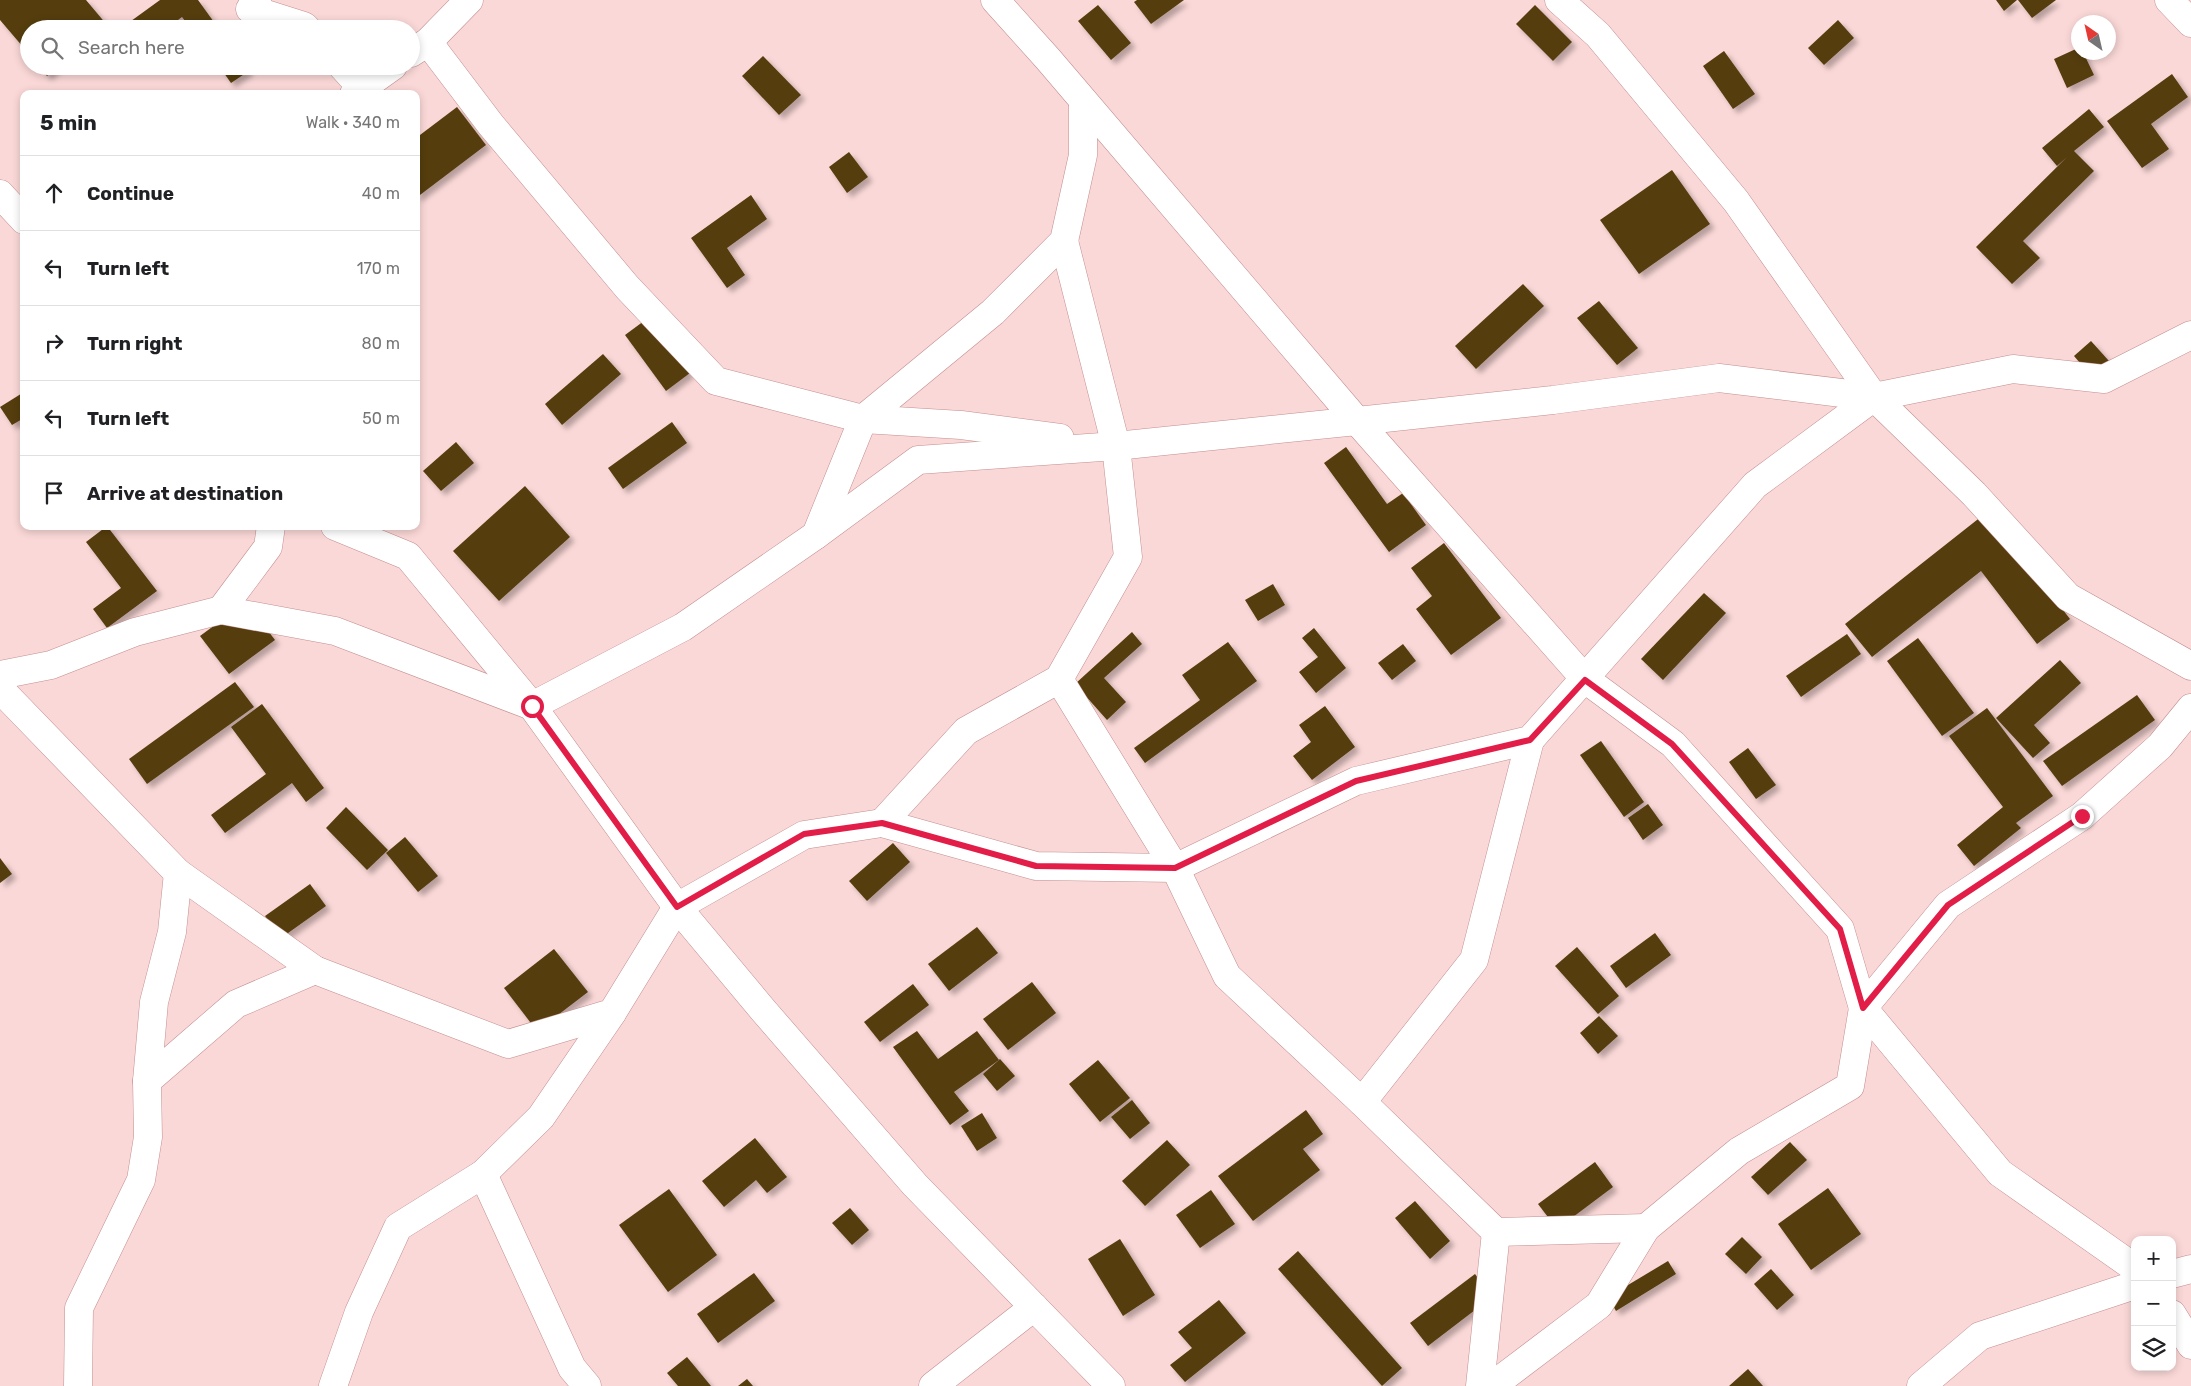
<!DOCTYPE html>
<meta charset="utf-8">
<style>
:root{--surface:#fff;--page:#f2f2f2;--text:#202124;--muted:#757577;--line:#e0e0e0}
body{margin:0;font-family:Rubik,sans-serif;background:var(--page);color:var(--text)}
.controls{position:absolute;right:15px;bottom:15px;display:grid;overflow:hidden;border-radius:10px;box-shadow:0 2px 8px #0003}
.controls button{width:45px;height:45px;display:grid;place-items:center;padding:0;border:0;border-bottom:1px solid var(--line);background:var(--surface);color:var(--text);font:25px sans-serif}
.compass{position:absolute;left:2071px;top:15px;width:45px;height:45px;border-radius:50%;background:var(--surface);box-shadow:0 2px 8px #0003;rotate:326deg}
.stop{position:absolute;width:15px;height:15px;margin:-11px;border:4px solid #e11d48;border-radius:50%;background:#fff}
.stop.end{background:#e11d48;border-color:#fff;box-shadow:0 1px 5px #0008}
.list{margin:0;padding:0;list-style:none}
h2{display:flex;justify-content:space-between;align-items:center;height:65px;margin:0;padding:0 20px;font-size:21px}
h2 small{font-size:16px;font-weight:400;color:var(--muted)}
.list li{display:grid;grid-template-columns:32px 1fr auto;gap:15px;align-items:center;box-sizing:border-box;height:75px;padding:0 20px;border-top:1px solid var(--line)}
.list b{display:block;font-size:19px;white-space:nowrap}
.list em{font-size:16px;font-style:normal;color:var(--muted)}
.icon{flex:none;width:28px;height:28px;fill:none;stroke:currentColor;stroke-width:2;stroke-linecap:round;stroke-linejoin:round}
.map{position:relative;flex:none;width:2191px;height:1386px;overflow:hidden}
.search{position:absolute;background:var(--surface);box-shadow:0 2px 8px #0003;left:20px;top:20px;width:400px;height:55px;display:flex;align-items:center;gap:12px;box-sizing:border-box;padding:0 18px;border-radius:28px;color:var(--muted);font-size:19px}
.panel{position:absolute;background:var(--surface);box-shadow:0 2px 8px #0003;left:20px;top:90px;width:400px;height:440px;border-radius:10px}
.map>svg:first-child{display:block}
</style>
<div class="map">
<svg width="2191" height="1386" viewBox="0 0 2191 1386">
<defs>
<filter id="shadow"><feDropShadow dx="4.5" dy="4.5" stdDeviation="2.5" flood-color="#0004"/></filter>
</defs>
<rect width="100%" height="100%" fill="#fad8d7"/>
<g fill="#553d11" filter="url(#shadow)">
<polygon points="0,0 86,0 107,25 103,29 29,29 29,54 0,20"/>
<polygon points="160,0 198,0 219,29 191,29 182,17 166,29 120,29"/>
<polygon points="1137,0 1184,0 1151,24 1134,2"/>
<polygon points="1996,0 2017,0 2004,11"/>
<polygon points="2018,0 2056,0 2032,18"/>
<polygon points="1098,5 1131,43 1111,60 1078,21"/>
<polygon points="1535,5 1572,42 1553,61 1516,24"/>
<polygon points="1838,20 1854,38 1824,65 1808,48"/>
<polygon points="2078,48 2078,52 2083,52 2094,75 2067,88 2054,59"/>
<polygon points="1724,51 1755,94 1733,109 1703,66"/>
<polygon points="763,56 801,95 779,115 742,76"/>
<polygon points="39,66 59,66 47,76"/>
<polygon points="219,66 246,66 249,71 231,83"/>
<polygon points="2172,74 2188,97 2151,124 2169,149 2142,168 2107,121"/>
<polygon points="457,107 486,145 416,198 416,138"/>
<polygon points="2089,109 2104,127 2074,151 2094,171 2023,241 2040,258 2012,284 1976,247 2067,157 2057,166 2042,148"/>
<polygon points="849,152 868,177 847,193 829,167"/>
<polygon points="1672,170 1710,224 1639,274 1600,220"/>
<polygon points="751,195 767,219 727,248 745,275 727,288 691,238"/>
<polygon points="1523,284 1544,306 1476,369 1455,346"/>
<polygon points="1599,301 1638,348 1617,365 1577,318"/>
<polygon points="648,318 690,373 666,391 625,335"/>
<polygon points="2091,341 2109,361 2092,377 2074,356"/>
<polygon points="603,354 621,374 562,425 545,404"/>
<polygon points="24,392 24,418 12,425 0,407"/>
<polygon points="672,422 687,443 623,489 608,468"/>
<polygon points="456,442 474,463 441,491 423,471"/>
<polygon points="1346,447 1387,504 1403,493 1426,525 1389,552 1324,463"/>
<polygon points="525,486 570,537 499,601 453,551"/>
<polygon points="1987,512 2070,619 2037,644 1981,571 1872,657 1845,624"/>
<polygon points="107,526 157,591 107,628 93,609 121,588 86,542"/>
<polygon points="1444,543 1501,618 1451,655 1416,609 1432,596 1411,568"/>
<polygon points="1273,584 1285,605 1258,621 1245,600"/>
<polygon points="1704,593 1726,613 1663,680 1641,659"/>
<polygon points="246,602 275,640 229,674 200,636"/>
<polygon points="1314,628 1346,668 1316,693 1299,672 1318,657 1302,638"/>
<polygon points="1132,632 1142,644 1104,678 1126,702 1107,720 1075,684"/>
<polygon points="1847,634 1861,654 1801,697 1786,676"/>
<polygon points="1918,638 1974,713 1942,736 1887,661"/>
<polygon points="1228,642 1257,681 1145,763 1134,748 1200,700 1182,675"/>
<polygon points="1403,644 1416,661 1392,680 1378,663"/>
<polygon points="2060,660 2081,683 2034,725 2050,743 2033,758 1996,718"/>
<polygon points="235,682 254,707 147,784 129,759"/>
<polygon points="2137,695 2155,720 2062,786 2043,761"/>
<polygon points="262,704 324,788 306,802 292,783 225,833 211,815 266,774 231,727"/>
<polygon points="1325,706 1355,747 1312,780 1293,756 1311,742 1299,725"/>
<polygon points="1987,708 2053,796 2016,823 2021,828 1974,866 1957,845 2003,807 1949,736"/>
<polygon points="1601,741 1644,802 1624,817 1580,755"/>
<polygon points="1748,748 1776,785 1756,799 1729,762"/>
<polygon points="1648,804 1663,825 1643,840 1628,818"/>
<polygon points="346,807 388,850 367,870 326,828"/>
<polygon points="405,837 438,876 418,892 386,853"/>
<polygon points="893,843 910,862 867,901 849,881"/>
<polygon points="0,858 12,874 0,883"/>
<polygon points="310,884 326,906 281,938 265,916"/>
<polygon points="977,927 998,953 949,991 928,964"/>
<polygon points="1655,933 1671,955 1626,988 1610,966"/>
<polygon points="1577,947 1619,996 1598,1014 1555,966"/>
<polygon points="554,949 588,992 537,1031 504,988"/>
<polygon points="1032,982 1056,1013 1008,1050 983,1019"/>
<polygon points="913,984 929,1005 880,1042 864,1022"/>
<polygon points="1599,1016 1618,1036 1598,1054 1580,1033"/>
<polygon points="917,1031 938,1059 977,1031 999,1060 954,1092 969,1111 950,1125 893,1047"/>
<polygon points="1000,1059 1015,1076 997,1091 983,1074"/>
<polygon points="1098,1060 1130,1098 1100,1122 1069,1084"/>
<polygon points="1132,1100 1150,1123 1130,1139 1111,1117"/>
<polygon points="1306,1110 1323,1134 1303,1149 1320,1170 1253,1221 1218,1176"/>
<polygon points="982,1113 997,1138 977,1151 961,1126"/>
<polygon points="755,1138 787,1177 767,1193 756,1180 724,1207 702,1181"/>
<polygon points="1167,1140 1190,1165 1145,1206 1122,1181"/>
<polygon points="1790,1142 1807,1160 1768,1195 1751,1177"/>
<polygon points="1595,1162 1613,1187 1557,1229 1538,1204"/>
<polygon points="1828,1188 1861,1234 1811,1270 1778,1224"/>
<polygon points="669,1189 717,1255 668,1292 619,1225"/>
<polygon points="1211,1190 1235,1224 1200,1248 1176,1215"/>
<polygon points="1415,1201 1450,1241 1430,1259 1395,1218"/>
<polygon points="850,1208 869,1230 852,1245 832,1223"/>
<polygon points="1742,1237 1762,1257 1746,1274 1725,1254"/>
<polygon points="1120,1239 1155,1295 1123,1316 1088,1259"/>
<polygon points="1298,1251 1402,1368 1382,1386 1278,1269"/>
<polygon points="1668,1261 1676,1274 1616,1311 1608,1297"/>
<polygon points="1771,1269 1794,1295 1777,1310 1754,1284"/>
<polygon points="754,1273 775,1301 718,1343 697,1314"/>
<polygon points="1475,1274 1492,1297 1428,1346 1410,1323"/>
<polygon points="1219,1300 1246,1333 1185,1382 1170,1365 1192,1348 1178,1332"/>
<polygon points="687,1357 711,1386 678,1386 667,1373"/>
<polygon points="1748,1369 1763,1386 1729,1386"/>
<polygon points="747,1379 753,1386 738,1386"/>
</g>
<g fill="none" stroke-linecap="round" stroke-linejoin="round">
<defs>
<g id="minor">
<polyline points="257,0 250,9 304,26 307,29"/>
<polyline points="995,0 1048,59 1357,421 1585,679 1673,744 1840,929 1863,1008 2000,1173 2135,1268"/>
<polyline points="1559,0 1598,35 1736,201 1874,397 1974,494 2068,597 2191,666"/>
<polyline points="2169,0 2191,23"/>
<polyline points="428,42 491,125 627,287 716,381 863,419 961,425 1060,438"/>
<polyline points="411,53 428,42 469,0"/>
<polyline points="342,66 362,88"/>
<polyline points="354,94 393,66"/>
<polyline points="0,194 24,220"/>
<polyline points="335,526 408,556 532,706 677,907 763,1010 915,1185 1111,1386"/>
<polyline points="816,535 863,419 993,312 1064,241 1083,155 1083,101"/>
<polyline points="221,610 268,547 271,526"/>
<polyline points="0,675 51,665 135,632 221,610 335,631 532,706 683,627 816,535 918,460 1116,446 1357,421 1553,400 1719,378 1874,397 2013,369 2104,379 2191,335"/>
<polyline points="1059,679 1175,868 1227,976 1362,1102 1496,1232 1646,1228"/>
<polyline points="0,689 178,873 315,970 508,1044 612,1013 677,907 804,835 882,823 1036,866 1175,868 1356,781 1530,740 1755,485 1874,397"/>
<polyline points="882,823 966,731 1059,679 1128,557 1116,446 1064,241"/>
<polyline points="147,1081 154,1002 172,932 178,873"/>
<polyline points="1362,1102 1474,960 1530,740"/>
<polyline points="483,1174 572,1368 587,1386"/>
<polyline points="2172,1274 2191,1269"/>
<polyline points="2172,1314 2191,1345"/>
<polyline points="78,1386 79,1308 141,1180 148,1137 147,1081 236,1004 315,970"/>
<polyline points="333,1386 359,1312 398,1227 483,1174 541,1117 612,1013"/>
<polyline points="933,1386 1034,1307"/>
<polyline points="1480,1386 1496,1232"/>
<polyline points="1492,1386 1599,1305 1646,1228 1739,1151 1850,1086 1863,1008 1948,905 2082,816 2160,746 2191,708"/>
<polyline points="1921,1386 1980,1336 2135,1285"/>
</g>
</defs>
<use href="#minor" stroke="#c38e8e" stroke-width="29"/>
<use href="#minor" stroke="#fff" stroke-width="28"/>
</g>
<g fill="none" stroke-linecap="round" stroke-linejoin="round">
<polyline stroke="#e11d48" stroke-width="6" points="532,706 677,907 804,834 882,823 1036,866 1175,868 1356,781 1530,740 1585,680 1672,744 1840,929 1863,1008 1948,905 2082,816"/>
</g>
</svg>
<div class="controls">
<button>+</button>
<button>−</button>
<button><svg class="icon" aria-label="layers" viewBox="0 0 24 24"><path d="M12 4l9 5-9 5-9-5zM3 14l9 5 9-5"/></svg></button>
</div>
<svg class="compass" viewBox="-18 -18 36 36"><path d="M0-13l5 13h-10z" fill="#e53935"/><path d="M0 13l5-13h-10z" fill="#757577"/></svg>
<div class="stop" style="left:532px;top:706px"></div>
<div class="stop end" style="left:2082px;top:816px"></div>
<div class="search"><svg class="icon" aria-label="search" viewBox="0 0 24 24"><circle cx="10" cy="10" r="6"/><path d="M15 15l6 6"/></svg>Search here</div>
<section class="panel">
<h2>5 min<small>Walk · 340 m</small></h2>
<ul class="list">
<li><svg class="icon" aria-label="ahead" viewBox="0 0 24 24"><path d="M12 20V5M6 11l6-6 6 6"/></svg><div><b>Continue</b></div><em>40 m</em></li>
<li><svg class="icon" aria-label="left" viewBox="0 0 24 24"><path d="M17 20v-9H6M10 6l-5 5 5 5"/></svg><div><b>Turn left</b></div><em>170 m</em></li>
<li><svg class="icon" aria-label="right" viewBox="0 0 24 24"><path d="M7 20v-9h11M14 6l5 5-5 5"/></svg><div><b>Turn right</b></div><em>80 m</em></li>
<li><svg class="icon" aria-label="left" viewBox="0 0 24 24"><path d="M17 20v-9H6M10 6l-5 5 5 5"/></svg><div><b>Turn left</b></div><em>50 m</em></li>
<li><svg class="icon" aria-label="arrive" viewBox="0 0 24 24"><path d="M6 21V4h12l-3 4 3 4H6"/></svg><div><b>Arrive at destination</b></div></li>
</ul>
</section>
</div>
